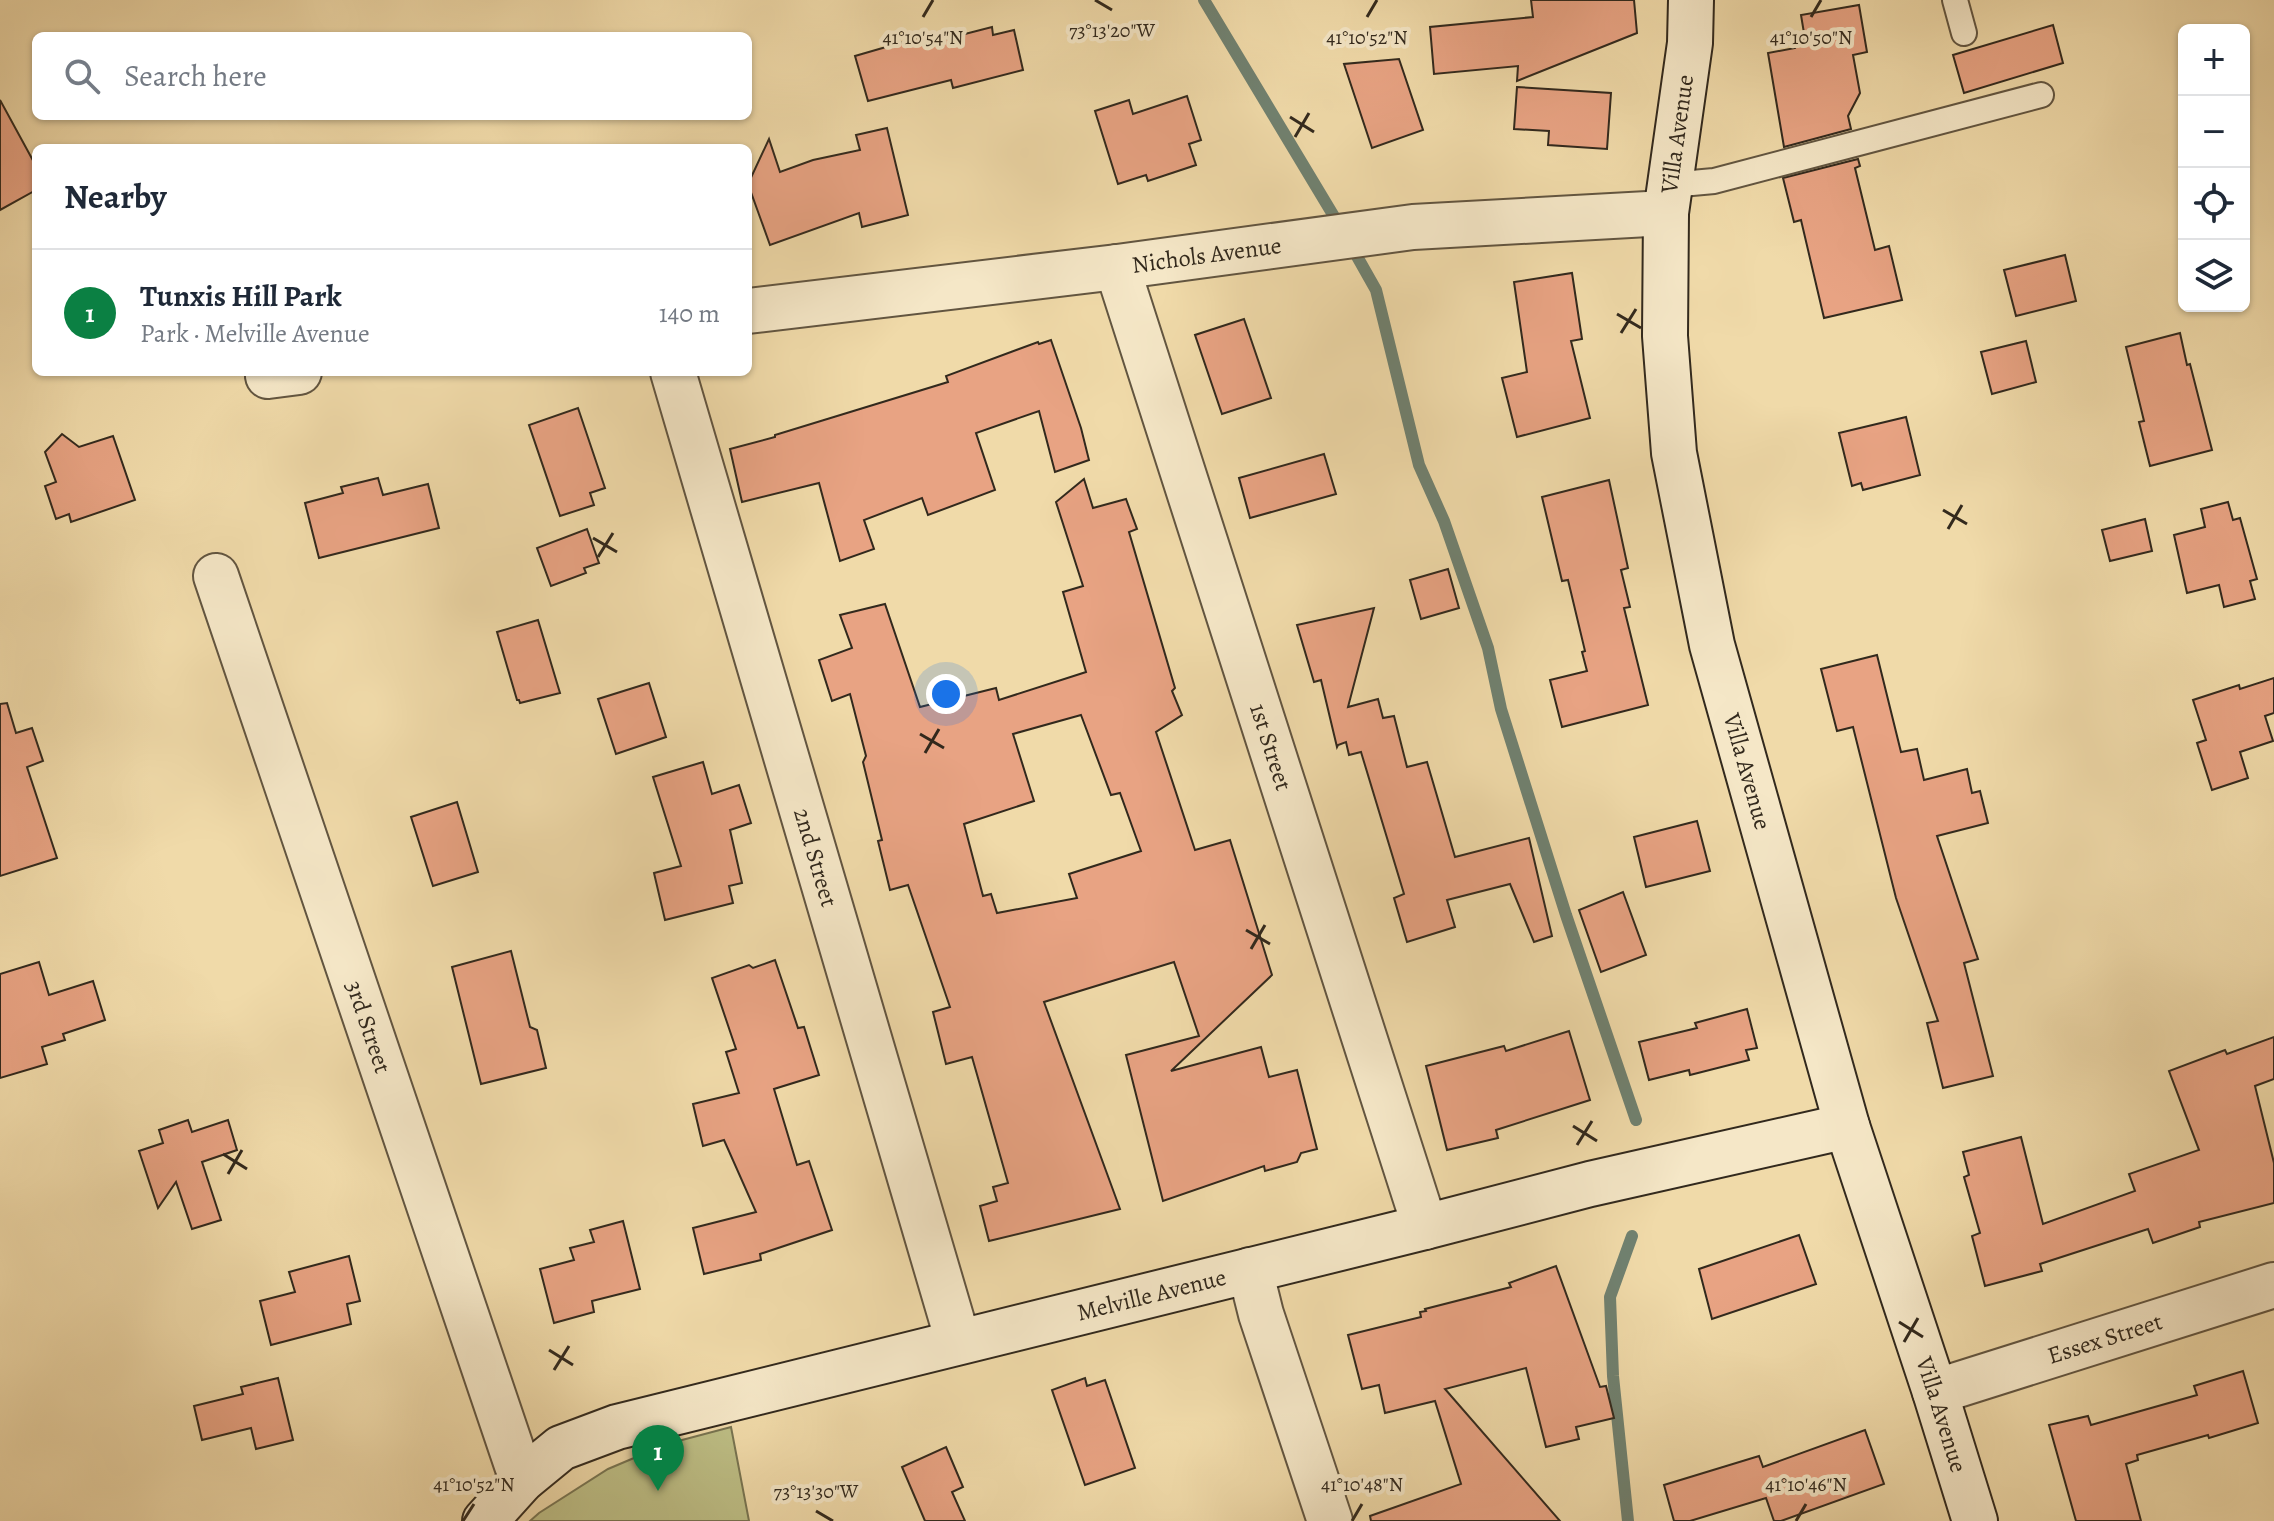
<!DOCTYPE html>
<meta charset="utf-8">
<style>
:root{--surface:#fff;--page:#f6f6f7;--text:#1f2937;--muted:#747a83;--line:#e0e1e3;--accent:#0b8043}
body{margin:0;font-family:Alegreya,serif;background:var(--page);color:var(--text)}
.controls{position:absolute;right:24px;top:24px;display:grid;overflow:hidden;border-radius:12px;box-shadow:0 2px 6px #0004}
.controls button{width:72px;height:72px;display:grid;place-items:center;padding:0;border:0;border-bottom:2px solid var(--line);background:var(--surface);color:var(--text);font:40px sans-serif}
.you{position:absolute;left:946px;top:694px;width:28px;height:28px;margin:-20px;border:6px solid #fff;border-radius:50%;background:#1a73e8;box-shadow:0 0 0 12px #1a73e833}
.badge{display:grid;place-items:center;width:52px;height:52px;border-radius:50%;background:var(--accent);color:#fff;font-size:26px;font-weight:700}
.pin{position:absolute;translate:-50% -66px;filter:drop-shadow(0 2px 4px #0008)}
.pin::after{content:'';position:absolute;top:42px;width:28px;height:24px;background:inherit;clip-path:polygon(0 0,100% 0,50% 100%)}
.list{margin:0;padding:0;list-style:none}
h2{display:flex;justify-content:space-between;align-items:center;height:104px;margin:0;padding:0 32px;font-size:34px}
h2 small{font-size:26px;font-weight:400;color:var(--muted)}
.list li{display:grid;grid-template-columns:52px 1fr auto;gap:24px;align-items:center;box-sizing:border-box;height:128px;padding:0 32px;border-top:2px solid var(--line)}
.list b{display:block;font-size:30px;white-space:nowrap}
.list p{margin:0;font-size:26px;white-space:nowrap;color:var(--muted)}
.list em{font-size:26px;font-style:normal;color:var(--muted)}
.icon{flex:none;width:44px;height:44px;fill:none;stroke:currentColor;stroke-width:2;stroke-linecap:round;stroke-linejoin:round}
.map{position:relative;flex:none;width:2274px;height:1521px;overflow:hidden}
.search{position:absolute;background:var(--surface);box-shadow:0 2px 6px #0004;left:32px;top:32px;width:720px;height:88px;display:flex;align-items:center;gap:20px;box-sizing:border-box;padding:0 28px;border-radius:12px;color:var(--muted);font-size:30px}
.panel{position:absolute;background:var(--surface);box-shadow:0 2px 6px #0004;left:32px;top:144px;width:720px;height:232px;border-radius:12px}
.map>svg:first-child{display:block}
</style>
<div class="map">
<svg width="2274" height="1521" viewBox="0 0 2274 1521">
<rect width="100%" height="100%" fill="#f0daa9"/>
<filter id="stains"><feTurbulence type="fractalNoise" baseFrequency=".0025" numOctaves="4"/><feColorMatrix values="0 0 0 0 .2 0 0 0 0 .09 0 0 0 0 .02 0 0 0 .5 -.17"/></filter>
<radialGradient id="worn" r=".72"><stop offset=".6" stop-color="#630" stop-opacity="0"/><stop offset="1" stop-color="#630" stop-opacity=".3"/></radialGradient>
<polygon fill="#bdbe85" stroke="#787451" stroke-width="2" points="731,1427 749,1521 530,1521 539,1513 608,1469 667,1444"/>
<g fill="none" stroke-linecap="round" stroke-linejoin="round">
<g stroke="#708170" stroke-width="12">
<polyline points="1204,0 1341,228"/>
<polyline points="1350,244 1376,290 1419,465 1444,521 1488,648 1501,709 1566,915 1636,1120"/>
<polyline points="1628,1521 1613,1376 1610,1297 1632,1236"/>
</g>
</g>
<g fill="#e8a383" stroke="#32291d" stroke-width="2" fill-rule="evenodd">
<polygon points="1531,0 1634,0 1637,33 1517,81 1518,66 1434,74 1430,27 1533,17"/>
<polygon points="1859,5 1867,52 1853,55 1860,93 1848,116 1851,129 1784,147 1768,53 1795,48 1794,40 1805,39 1801,15"/>
<polygon points="2053,25 2063,63 1964,93 1953,55"/>
<polygon points="992,27 993,35 1014,30 1023,70 953,88 951,80 868,101 855,56 924,36 926,44"/>
<polygon points="1399,59 1423,130 1372,148 1344,64"/>
<polygon points="1517,87 1611,93 1607,149 1548,145 1549,131 1514,129"/>
<polygon points="1187,96 1201,140 1189,144 1196,165 1148,181 1146,175 1118,184 1095,111 1129,100 1133,114"/>
<polygon points="0,100 36,166 36,190 0,210"/>
<polygon points="887,128 908,215 862,227 859,213 770,245 748,184 769,139 780,172 813,160 860,150 856,135"/>
<polygon points="1858,159 1860,166 1855,168 1875,250 1889,246 1902,300 1824,318 1801,220 1794,222 1783,178"/>
<polygon points="2065,255 2076,301 2016,316 2004,270"/>
<polygon points="1572,273 1582,339 1571,341 1590,418 1517,437 1502,378 1527,372 1514,282"/>
<polygon points="1244,319 1271,398 1222,414 1195,335"/>
<polygon points="2180,333 2187,365 2190,364 2212,450 2150,466 2139,422 2144,421 2126,347"/>
<polygon points="1051,340 1081,428 1089,460 1055,472 1039,411 976,433 995,490 928,515 922,498 864,520 874,549 840,561 819,483 742,502 730,449 775,437 775,435 948,382 946,376 1038,342 1039,344"/>
<polygon points="2026,341 2036,382 1992,394 1981,352"/>
<polygon points="578,408 605,488 590,493 594,505 560,516 529,425"/>
<polygon points="1906,417 1920,475 1863,490 1861,483 1852,486 1839,433"/>
<polygon points="62,434 79,447 113,436 135,500 71,522 69,514 56,519 45,486 56,482 45,452"/>
<polygon points="1324,454 1336,494 1250,518 1239,478"/>
<polygon points="378,478 383,495 428,484 439,528 319,558 305,503 343,493 341,487"/>
<path d="M1084,479L1093,508L1126,499L1137,529L1129,532L1175,688L1172,691L1182,715L1156,732L1195,850L1230,840L1272,975L1171,1071L1261,1047L1269,1077L1297,1070L1317,1149L1301,1153L1297,1162L1265,1171L1264,1166L1163,1201L1126,1055L1199,1036L1174,962L1044,1002L1120,1209L989,1241L980,1206L997,1201L993,1187L1008,1183L972,1057L946,1064L933,1012L950,1007L908,885L890,890L878,841L882,840L863,762L866,756L850,694L832,701L819,660L852,648L840,615L885,604L920,707L996,688L999,700L1086,672L1063,592L1083,586L1056,502ZM1081,715L1111,795L1120,793L1141,851L1069,874L1077,898L997,913L991,894L983,896L964,824L1034,801L1013,734Z"/>
<polygon points="1609,480 1628,568 1621,570 1630,607 1624,608 1648,705 1562,727 1550,680 1587,671 1582,652 1585,651 1568,580 1562,581 1542,497"/>
<polygon points="2228,502 2233,520 2240,518 2257,579 2250,581 2255,599 2224,607 2219,585 2187,593 2174,535 2205,527 2201,509"/>
<polygon points="2145,519 2152,551 2110,561 2102,530"/>
<polygon points="587,529 599,563 584,568 586,573 551,586 537,548"/>
<polygon points="1448,569 1459,608 1421,619 1410,580"/>
<polygon points="1374,608 1348,707 1378,699 1383,718 1394,716 1407,767 1427,762 1455,857 1529,838 1552,936 1534,942 1510,884 1447,900 1455,927 1407,942 1394,898 1404,894 1361,752 1349,755 1346,742 1338,745 1337,747 1321,680 1314,682 1297,625"/>
<polygon points="538,620 560,693 520,703 519,700 517,700 497,632"/>
<polygon points="1877,655 1901,752 1917,749 1924,780 1967,769 1972,793 1980,791 1988,823 1937,836 1978,959 1964,963 1993,1076 1943,1088 1927,1023 1938,1021 1896,898 1853,727 1837,731 1821,669"/>
<polygon points="2274,678 2274,713 2265,716 2273,741 2240,752 2248,778 2212,790 2197,743 2206,740 2193,700 2239,685 2240,689"/>
<polygon points="649,683 666,737 616,754 598,699"/>
<polygon points="7,703 16,733 32,728 43,761 27,767 57,858 0,876 0,704"/>
<polygon points="703,762 712,794 739,785 751,823 730,830 742,883 729,886 733,903 665,920 654,873 681,866 653,777"/>
<polygon points="457,802 478,872 433,886 411,817"/>
<polygon points="1697,821 1710,871 1646,887 1634,837"/>
<polygon points="1623,892 1646,955 1601,972 1579,910"/>
<polygon points="511,951 530,1027 537,1030 546,1068 481,1084 452,967"/>
<polygon points="775,960 798,1028 804,1027 819,1075 774,1089 797,1165 809,1161 832,1230 760,1254 761,1260 704,1274 693,1228 756,1212 724,1140 703,1146 693,1104 739,1093 726,1052 736,1049 712,978 749,965 753,968"/>
<polygon points="39,962 49,995 93,981 105,1020 63,1034 65,1040 42,1047 47,1064 0,1078 0,974"/>
<polygon points="1747,1009 1757,1048 1746,1050 1749,1060 1690,1075 1689,1070 1649,1080 1639,1042 1697,1028 1695,1023"/>
<polygon points="1569,1031 1590,1100 1496,1130 1498,1138 1447,1150 1426,1066 1504,1046 1506,1051"/>
<polygon points="2274,1037 2274,1079 2255,1086 2274,1163 2274,1203 2199,1222 2200,1227 2153,1243 2148,1229 2040,1264 2042,1271 1985,1286 1972,1236 1980,1233 1964,1177 1969,1175 1963,1152 2021,1137 2043,1224 2135,1191 2129,1174 2199,1150 2169,1071 2225,1050 2227,1054"/>
<polygon points="188,1120 192,1132 228,1120 237,1150 202,1162 221,1220 192,1229 176,1182 158,1208 139,1151 163,1143 159,1130"/>
<polygon points="623,1221 640,1289 592,1301 594,1312 554,1323 540,1269 574,1260 570,1248 594,1242 590,1230"/>
<polygon points="1799,1235 1816,1284 1712,1319 1699,1269"/>
<polygon points="349,1256 360,1301 347,1304 351,1324 271,1345 260,1301 295,1292 289,1272"/>
<polygon points="1556,1266 1600,1387 1606,1386 1614,1418 1576,1427 1579,1439 1546,1447 1526,1368 1445,1389 1560,1521 1371,1521 1370,1516 1461,1484 1435,1401 1385,1413 1379,1385 1362,1389 1348,1335 1421,1317 1420,1312 1426,1311 1425,1309 1511,1287 1509,1283"/>
<polygon points="2243,1371 2258,1423 2209,1438 2208,1435 2137,1455 2138,1460 2126,1464 2141,1521 2076,1521 2049,1425 2088,1416 2091,1425 2197,1395 2194,1386"/>
<polygon points="278,1378 293,1440 256,1449 251,1428 202,1440 194,1406 243,1394 241,1387"/>
<polygon points="1085,1378 1087,1386 1105,1380 1135,1468 1085,1485 1052,1390"/>
<polygon points="1865,1430 1884,1484 1781,1521 1774,1521 1766,1498 1690,1521 1674,1521 1664,1485 1759,1456 1763,1467"/>
<polygon points="946,1447 963,1487 952,1492 965,1521 925,1521 902,1467"/>
</g>
<g fill="none" stroke-linecap="round" stroke-linejoin="round">
<defs>
<g id="lane">
<polyline points="1955,0 1964,33"/>
<polyline points="1670,185 1714,181 2041,95"/>
</g>
<g id="street">
<path id="s1" d="M1117,267L1425,1227"/>
<path id="s2" d="M748,311L1117,267L1413,227L1666,213"/>
<path id="s3" d="M673,372L958,1341"/>
<polyline points="268,376 299,372"/>
<path id="s4" d="M216,576L522,1480"/>
<polyline points="1250,1270 1261,1314 1330,1521"/>
<path id="s5" d="M1935,1392L2274,1285"/>
</g>
<g id="secondary">
<path id="s6" d="M1691,0L1690,43L1666,213L1665,336L1674,453L1712,645L1847,1126L1935,1392L1975,1521"/>
<path id="s7" d="M485,1521L522,1480L561,1448L617,1427L1425,1227L1590,1184L1847,1126"/>
</g>
</defs>
<use href="#lane" stroke="#625540" stroke-width="28"/>
<use href="#street" stroke="#625540" stroke-width="48"/>
<use href="#secondary" stroke="#32291d" stroke-width="48"/>
<use href="#lane" stroke="#f5e7c7" stroke-width="24"/>
<use href="#street" stroke="#f5e7c7" stroke-width="44"/>
<use href="#secondary" stroke="#f5e7c7" stroke-width="44"/>
</g>
<path fill="none" stroke="#32291d" stroke-width="3" d="M1095,0L1112,10M923,17L933,0M1367,17L1377,0M1811,17L1821,0M1290,117L1314,132M1295,137L1309,113M1617,314L1641,328M1621,333L1636,309M1943,510L1967,524M1948,529L1962,505M593,538L617,552M598,557L613,533M920,734L944,748M925,753L939,729M1246,930L1270,944M1251,949L1265,925M1573,1126L1597,1141M1577,1145L1592,1121M223,1154L247,1169M228,1174L242,1150M1899,1322L1923,1337M1904,1342L1918,1318M549,1350L573,1365M554,1370L569,1346M816,1511L833,1521M463,1521L474,1504M1352,1521L1362,1504M1796,1521L1806,1504"/>
<g text-anchor="middle" dominant-baseline="central" stroke-width="8" stroke-linejoin="round" paint-order="stroke">
<g font-size="24" fill="#32291d" stroke="#f5e7c7">
<text transform="translate(1677 134) rotate(-82)">Villa Avenue</text>
<text stroke="none"><textPath href="#s2" startOffset="462">Nichols Avenue</textPath></text>
<text stroke="none"><textPath href="#s1" startOffset="504">1st Street</textPath></text>
<text stroke="none"><textPath href="#s6" startOffset="782">Villa Avenue</textPath></text>
<text stroke="none"><textPath href="#s3" startOffset="506">2nd Street</textPath></text>
<text stroke="none"><textPath href="#s4" startOffset="476">3rd Street</textPath></text>
<text stroke="none"><textPath href="#s7" startOffset="716">Melville Avenue</textPath></text>
<text stroke="none"><textPath href="#s5" startOffset="178">Essex Street</textPath></text>
<text stroke="none"><textPath href="#s6" startOffset="1454">Villa Avenue</textPath></text>
</g>
</g>
<g font-size="20" text-anchor="middle" fill="#32291d" stroke="#f5e7c7" stroke-width="8" stroke-linejoin="round" paint-order="stroke">
<text x="1112" y="37">73°13'20"W</text>
<text x="923" y="44">41°10'54"N</text>
<text x="1367" y="44">41°10'52"N</text>
<text x="1811" y="44">41°10'50"N</text>
<text x="474" y="1491">41°10'52"N</text>
<text x="1362" y="1491">41°10'48"N</text>
<text x="1806" y="1491">41°10'46"N</text>
<text x="816" y="1498">73°13'30"W</text>
</g>
<rect width="100%" height="100%" filter="url(#stains)"/>
<rect width="100%" height="100%" fill="url(#worn)"/>
</svg>
<div class="controls">
<button>+</button>
<button>−</button>
<button><svg class="icon" aria-label="locate" viewBox="0 0 24 24"><circle cx="12" cy="12" r="6"/><path d="M12 2v4M12 18v4M2 12h4M18 12h4"/></svg></button>
<button><svg class="icon" aria-label="layers" viewBox="0 0 24 24"><path d="M12 4l9 5-9 5-9-5zM3 14l9 5 9-5"/></svg></button>
</div>
<div class="you"></div>
<div class="pin badge" style="left:658px;top:1491px">1</div>
<div class="search"><svg class="icon" aria-label="search" viewBox="0 0 24 24"><circle cx="10" cy="10" r="6"/><path d="M15 15l6 6"/></svg>Search here</div>
<section class="panel">
<h2>Nearby<small></small></h2>
<ul class="list">
<li><span class="badge">1</span><div><b>Tunxis Hill Park</b><p>Park · Melville Avenue</p></div><em>140 m</em></li>
</ul>
</section>
</div>
